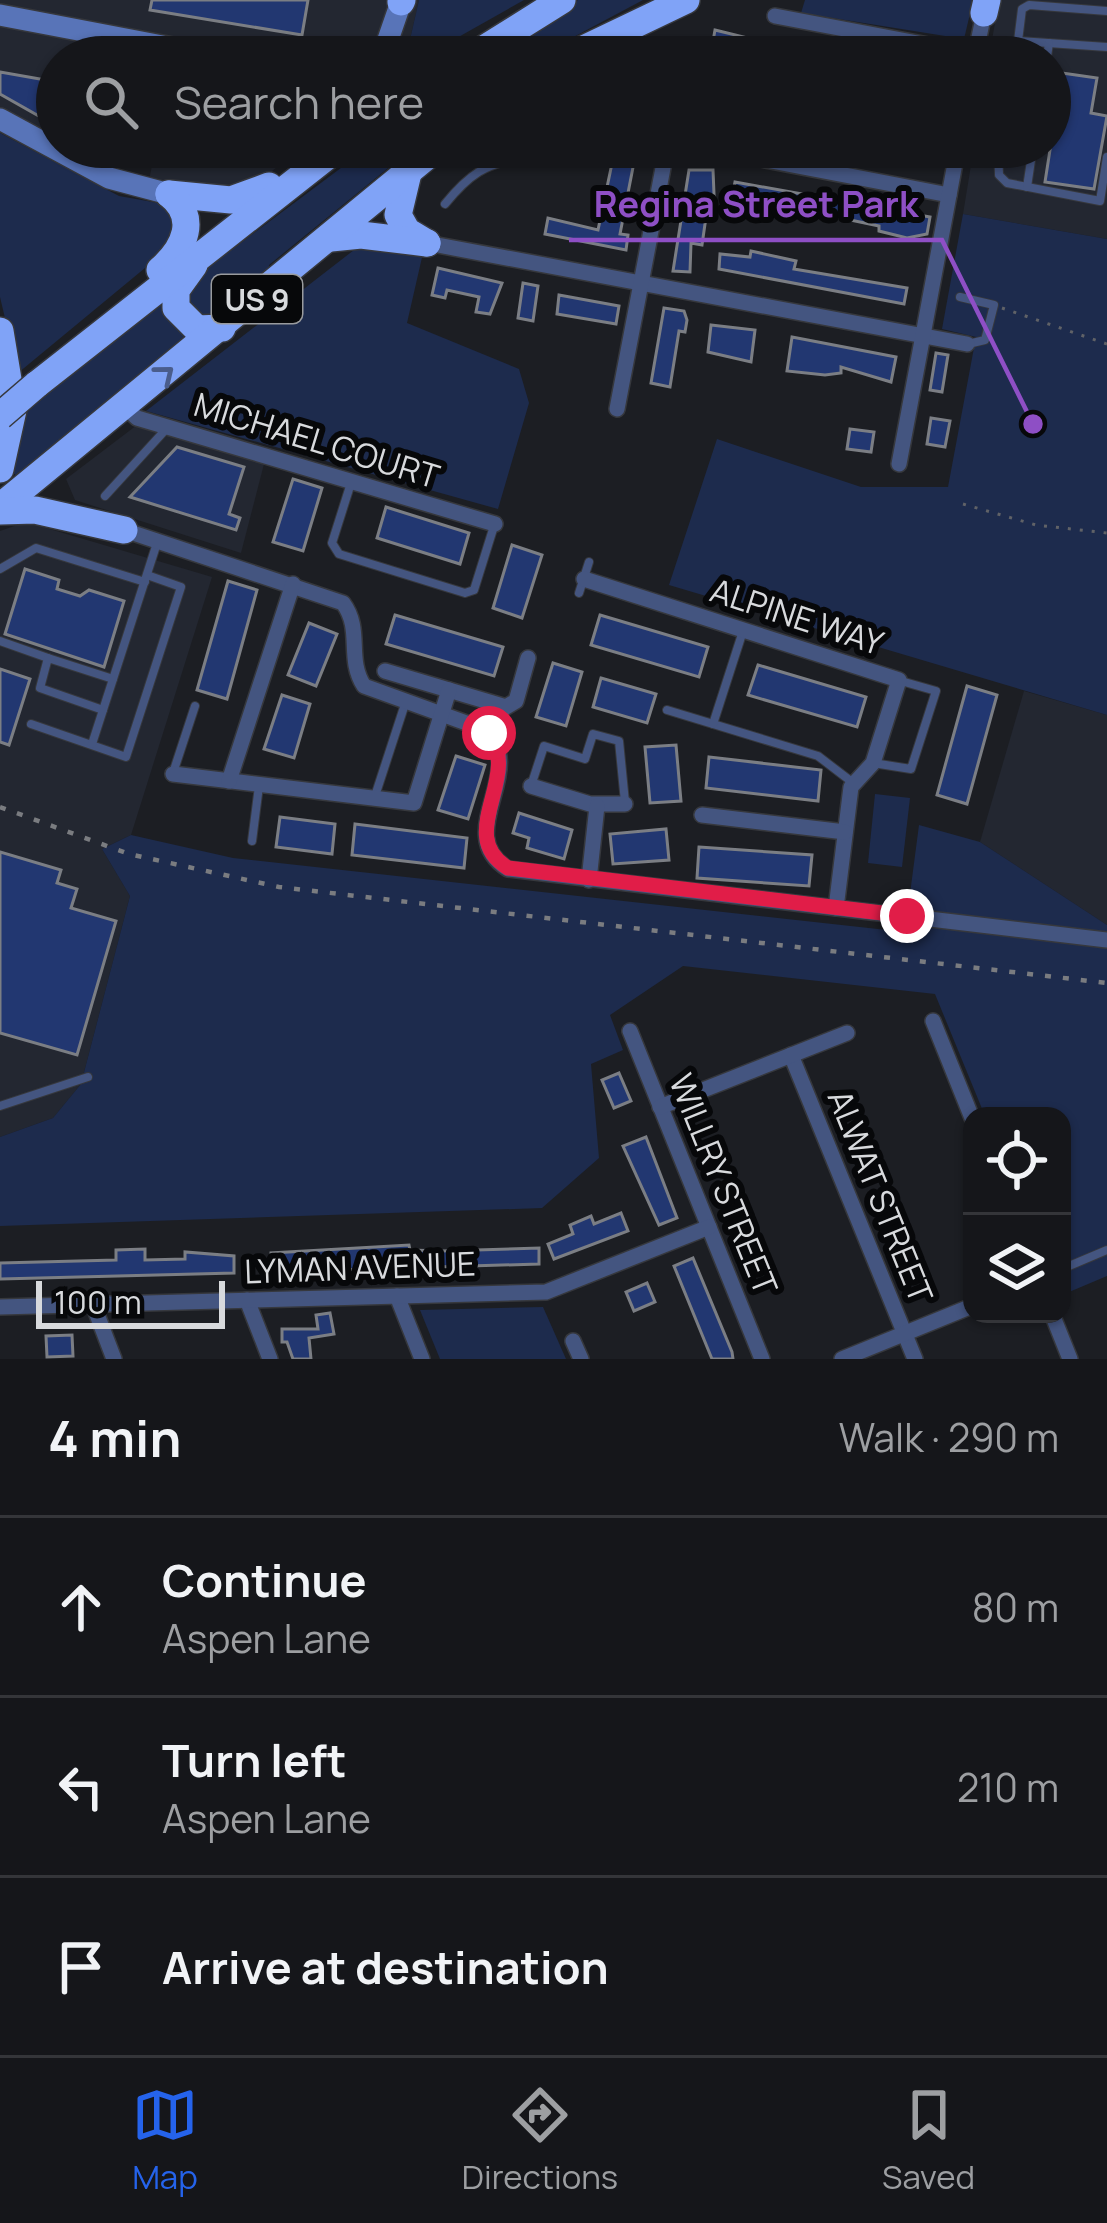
<!DOCTYPE html>
<meta charset="utf-8">
<style>
:root{--surface:#15161a;--page:#222327;--text:#f1f3f6;--muted:#9d9fa2;--line:#343539;--accent:#2563eb}
body{margin:0;font-family:Manrope,sans-serif;background:var(--page);color:var(--text)}
.controls{position:absolute;right:36px;bottom:36px;display:grid;overflow:hidden;border-radius:24px;box-shadow:0 3px 9px #0004}
.controls button{width:108px;height:108px;display:grid;place-items:center;padding:0;border:0;border-bottom:3px solid var(--line);background:var(--surface);color:var(--text);font:60px sans-serif}
.scale{position:absolute;left:36px;bottom:30px;width:189px;box-sizing:border-box;padding-left:12px;border:6px solid #d8dadd;border-top:0;font-size:33px;line-height:42px;white-space:nowrap;color:#d8dadd;-webkit-text-stroke:9px #07080a;paint-order:stroke}
.stop{position:absolute;width:36px;height:36px;margin:-27px;border:9px solid #e11d48;border-radius:50%;background:#fff}
.stop.end{background:#e11d48;border-color:#fff;box-shadow:0 3px 12px #0008}
.list{margin:0;padding:0;list-style:none}
h2{display:flex;justify-content:space-between;align-items:center;height:156px;margin:0;padding:0 48px;font-size:51px}
h2 small{font-size:39px;font-weight:400;color:var(--muted)}
.list li{display:grid;grid-template-columns:78px 1fr auto;gap:36px;align-items:center;box-sizing:border-box;height:180px;padding:0 48px;border-top:3px solid var(--line)}
.list b{display:block;font-size:45px;white-space:nowrap}
.list p{margin:0;font-size:39px;white-space:nowrap;color:var(--muted)}
.list em{font-size:39px;font-style:normal;color:var(--muted)}
.icon{flex:none;width:66px;height:66px;fill:none;stroke:currentColor;stroke-width:2;stroke-linecap:round;stroke-linejoin:round}
.map{position:relative;flex:none;width:1107px;height:1359px;overflow:hidden}
.search{position:absolute;background:var(--surface);box-shadow:0 3px 9px #0004;left:36px;right:36px;top:36px;height:132px;display:flex;align-items:center;gap:30px;box-sizing:border-box;padding:0 42px;border-radius:66px;color:var(--muted);font-size:45px}
.sheet{height:696px;background:var(--surface)}
nav{display:flex;justify-content:space-around;align-items:center;box-sizing:border-box;height:168px;border-top:3px solid var(--line);background:var(--surface);font-size:33px;color:var(--muted)}
nav a{display:grid;justify-items:center;gap:6px}
nav .on{color:var(--accent)}
.map>svg:first-child{display:block}
</style>
<div class="map">
<svg width="1107" height="1359" viewBox="0 0 1107 1359">
<rect width="100%" height="100%" fill="#1c1e23"/>
<g fill="#232731">
<polygon points="0,0 419,0 406,57 149,57 105,46 103,57 57,57 57,137 0,108"/>
<polygon points="999,0 1107,0 1107,239 963,214 974,147 1050,147 1050,57 989,57"/>
<polygon points="156,147 303,147 246,191 149,180"/>
<polygon points="137,425 264,464 241,553 75,500 66,479"/>
<polygon points="26,522 212,577 131,835 102,849 130,896 81,1084 53,1118 0,1137 0,531"/>
<polygon points="1024,691 1107,715 1107,925 980,842"/>
</g>
<g fill="#1d2b4d">
<polygon points="419,0 524,0 423,57 406,57"/>
<polygon points="578,0 643,0 536,57 500,57"/>
<polygon points="805,0 972,0 973,1 964,39 801,13"/>
<polygon points="0,133 119,196 164,204 178,218 174,244 18,373 0,297"/>
<polygon points="369,147 414,147 269,265 268,278 212,322 191,316 183,299 190,281"/>
<polygon points="963,214 1107,239 1107,715 669,585 717,439 861,487 948,487 976,337 942,329"/>
<polygon points="363,243 423,253 407,323 519,369 529,403 498,509 146,411"/>
<polygon points="162,303 175,323 194,338 17,476 12,472 21,410"/>
<polygon points="875,794 910,798 902,867 868,863"/>
<polygon points="919,825 980,842 1107,925 1107,1276 1062,1295 1062,1116 985,1116 935,994 683,966 610,1015 623,1050 591,1064 599,1158 542,1208 0,1226 0,1137 53,1118 81,1084 130,896 102,849 131,835 233,858 905,932"/>
<polygon points="543,1307 566,1359 440,1359 420,1310"/>
</g>
<g fill="#223771" stroke="#7b7e84" stroke-width="3">
<polygon points="152,0 308,0 302,35 150,10"/>
<polygon points="715,30 805,52 804,57 711,52"/>
<polygon points="0,72 57,82 53,124 0,94"/>
<polygon points="1062,73 1097,78 1091,113 1107,116 1094,189 1045,182"/>
<polygon points="888,147 934,147 940,148 936,165 886,156"/>
<polygon points="614,154 635,157 620,234 628,235 626,250 545,234 548,218 598,230"/>
<polygon points="689,170 713,170 715,218 706,217 702,245 691,243 690,272 673,271"/>
<polygon points="735,182 930,217 927,234 907,238 879,231 879,226 779,205 777,212 759,209 760,202 732,197"/>
<polygon points="751,251 796,261 794,269 907,288 904,304 719,269 720,254 750,257"/>
<polygon points="438,268 502,283 490,314 476,312 479,297 447,290 445,298 432,295"/>
<polygon points="523,283 538,286 533,321 518,318"/>
<polygon points="559,295 619,306 616,324 557,314"/>
<polygon points="664,308 684,311 687,320 685,332 679,331 670,387 651,383"/>
<polygon points="711,325 755,330 751,362 708,352"/>
<polygon points="792,337 896,357 891,382 841,367 841,373 825,375 787,371"/>
<polygon points="936,353 948,355 942,392 930,390"/>
<polygon points="931,418 950,421 945,447 927,444"/>
<polygon points="850,429 874,432 871,452 847,449"/>
<polygon points="177,447 244,467 229,514 240,518 236,530 130,497"/>
<polygon points="293,479 322,488 303,551 273,542"/>
<polygon points="386,507 469,533 460,564 377,538"/>
<polygon points="512,545 542,555 522,618 493,608"/>
<polygon points="25,569 59,580 57,589 80,596 89,590 124,601 104,667 5,634"/>
<polygon points="228,581 257,590 227,699 197,690"/>
<polygon points="395,615 503,647 494,676 386,644"/>
<polygon points="600,615 708,647 699,677 591,645"/>
<polygon points="309,623 337,634 316,686 288,675"/>
<polygon points="553,663 582,672 566,726 536,717"/>
<polygon points="758,665 866,697 857,727 748,695"/>
<polygon points="0,669 30,679 9,745 0,742"/>
<polygon points="601,678 656,694 647,723 593,707"/>
<polygon points="967,686 997,695 967,804 937,795"/>
<polygon points="282,695 310,704 294,758 264,749"/>
<polygon points="676,745 681,801 650,803 645,747"/>
<polygon points="456,756 485,765 468,819 438,810"/>
<polygon points="709,757 821,770 818,801 706,788"/>
<polygon points="519,813 572,830 564,859 527,848 529,838 513,833"/>
<polygon points="280,817 335,824 332,854 276,847"/>
<polygon points="355,824 467,838 464,868 352,855"/>
<polygon points="666,829 669,860 613,864 610,834"/>
<polygon points="699,847 812,855 809,886 697,878"/>
<polygon points="0,852 61,870 57,883 77,889 71,908 116,921 77,1055 0,1033"/>
<polygon points="619,1073 631,1101 614,1108 602,1080"/>
<polygon points="646,1137 677,1218 659,1225 623,1146"/>
<polygon points="621,1213 628,1231 554,1259 548,1244 573,1234 570,1225 591,1216 594,1224"/>
<polygon points="409,1245 410,1250 442,1251 539,1248 539,1264 271,1272 271,1253"/>
<polygon points="145,1249 145,1260 185,1259 185,1252 234,1256 234,1273 0,1279 0,1263 116,1260 116,1250"/>
<polygon points="693,1258 732,1352 733,1359 712,1359 674,1266"/>
<polygon points="647,1283 655,1302 634,1311 626,1292"/>
<polygon points="330,1313 334,1334 309,1338 311,1359 293,1359 287,1342 282,1342 282,1329 318,1329 316,1315"/>
<polygon points="72,1335 73,1356 47,1357 46,1336"/>
</g>
<g fill="none" stroke-linecap="round" stroke-linejoin="round">
<defs>
<g id="lane">
<polyline points="1019,41 1107,47"/>
<polyline points="1016,57 1022,9 1029,5 1107,11"/>
<polyline points="1047,57 1049,43"/>
<polyline points="998,147 999,175 1007,183 1100,201 1107,157"/>
<polyline points="1027,187 1033,147"/>
<path d="M445,204C485,155 497,169 546,147"/>
<polyline points="960,297 994,305 985,340 968,344"/>
<polyline points="351,483 332,543 339,554 465,593 474,590 494,526"/>
<polyline points="105,496 168,427"/>
<polyline points="0,569 36,548 145,582"/>
<polyline points="579,593 589,562"/>
<polyline points="0,641 48,658"/>
<polyline points="103,710 40,688 48,658 113,679"/>
<polyline points="667,710 818,756 852,782"/>
<polyline points="31,724 126,757 181,587 147,575"/>
<polyline points="713,724 743,631"/>
<polyline points="92,744 157,543"/>
<polyline points="873,763 911,769 936,691 901,681"/>
<polyline points="173,773 195,706"/>
<polyline points="531,786 544,746 585,759 593,734 619,741 625,802"/>
<polyline points="375,796 405,704"/>
<polyline points="252,841 259,786"/>
<polyline points="0,1106 88,1077"/>
<polyline points="1062,1269 1107,1250"/>
</g>
<g id="street">
<polyline points="775,16 976,54"/>
<polyline points="655,54 669,57"/>
<polyline points="684,57 686,48"/>
<polyline points="975,57 984,13"/>
<polyline points="698,147 949,195"/>
<polyline points="427,243 967,344"/>
<polyline points="125,407 137,418 495,524"/>
<polyline points="617,409 667,147"/>
<polyline points="899,464 958,147"/>
<path d="M124,530L343,603C363,630 346,658 364,686L483,729C532,769 450,833 508,869L1107,940"/>
<polyline points="584,579 899,680 873,763 851,787 836,908"/>
<polyline points="385,671 506,707 516,701 528,658"/>
<polyline points="173,774 414,803 449,690"/>
<polyline points="229,781 293,584"/>
<polyline points="531,786 590,804 625,804"/>
<polyline points="702,815 845,832"/>
<polyline points="589,880 597,806"/>
<polyline points="933,1021 972,1118"/>
<polyline points="630,1031 762,1359"/>
<polyline points="791,1055 915,1359"/>
<polyline points="660,1107 847,1033"/>
<polyline points="397,1296 422,1359"/>
<polyline points="247,1300 270,1359"/>
<polyline points="93,1304 114,1359"/>
<polyline points="0,1307 546,1292 709,1227"/>
<polyline points="1052,1314 1070,1359"/>
<polyline points="573,1341 581,1359"/>
<polyline points="842,1359 972,1306"/>
</g>
<g id="secondary">
<polyline points="0,15 220,57"/>
<polyline points="382,57 401,2"/>
<polyline points="0,119 109,178 169,194"/>
</g>
<g id="highway">
<polyline points="401,2 402,0"/>
<polyline points="984,13 987,0"/>
<polyline points="471,57 562,0"/>
<polyline points="567,57 686,0"/>
<polyline points="408,173 398,215 407,231 427,243"/>
<polyline points="169,194 231,200 269,186"/>
<polyline points="331,238 361,235 427,243"/>
<polyline points="194,265 176,290 176,308 197,329 222,328"/>
<path d="M160,270C185,248 199,217 169,194"/>
<polyline points="0,331 13,410 0,469"/>
<polyline points="36,385 339,147"/>
<polyline points="0,507 438,147"/>
<polyline points="0,511 35,510 124,530"/>
</g>
</defs>
<use href="#lane" stroke="#36383d" stroke-width="10"/>
<use href="#street" stroke="#36383d" stroke-width="18"/>
<use href="#secondary" stroke="#36383d" stroke-width="24"/>
<use href="#highway" stroke="#36383d" stroke-width="30"/>
<g stroke="#606267" stroke-width="3" stroke-dasharray="3 9" stroke-linecap="butt">
<polyline points="1002,308 1107,344"/>
<polyline points="963,504 1036,525 1107,533"/>
</g>
<use href="#lane" stroke="#445580" stroke-width="8"/>
<use href="#street" stroke="#445580" stroke-width="15"/>
<use href="#secondary" stroke="#5874b8" stroke-width="21"/>
<use href="#highway" stroke="#80a3f7" stroke-width="27"/>
<polyline stroke="#7a7c80" stroke-width="4.5" stroke-dasharray="6 12" stroke-linecap="butt" points="0,807 129,854 279,887 1107,983"/>
<defs>
<polyline id="highway-bridge" points="0,416 36,385"/>
</defs>
<use href="#highway-bridge" stroke="#36383d" stroke-width="30" stroke-linecap="butt"/>
<use href="#highway-bridge" stroke="#80a3f7" stroke-width="27"/>
</g>
<defs><path id="oneway-chevron" d="M-2-3.5L2.5 0L-2 3.5" fill="none" stroke-width="1.6" stroke-linecap="round" stroke-linejoin="round" transform="scale(3)"/></defs>
<use stroke="#4a5d8c" href="#oneway-chevron" transform="translate(165 374) rotate(-39)"/>
<g fill="none" stroke-linecap="round" stroke-linejoin="round">
<path stroke="#e11d48" stroke-width="15" d="M489,733C522,777 454,835 508,868L907,916"/>
</g>
<g text-anchor="middle" dominant-baseline="central" stroke-width="12" stroke-linejoin="round" paint-order="stroke">
<rect fill="#07080a" stroke="#999b9e" stroke-width="3" x="212" y="275" width="90" height="48" rx="9"/>
<g font-size="30" font-weight="bold" fill="#d8dadd">
<text x="257" y="299">US 9</text>
</g>
<g font-size="33" fill="#d8dadd" stroke="#07080a">
<text transform="translate(317 440) rotate(17)">MICHAEL COURT</text>
<text transform="translate(797 616) rotate(18)">ALPINE WAY</text>
<text transform="translate(724 1184) rotate(68)">WILLRY STREET</text>
<text transform="translate(881 1196) rotate(68)">ALWAT STREET</text>
<text transform="translate(360 1267) rotate(-2)">LYMAN AVENUE</text>
</g>
</g>
<path fill="none" stroke="#8e4fc5" stroke-width="4.5" d="M1033 424L942 240H569"/>
<circle fill="#8e4fc5" stroke="#07080a" stroke-width="4.5" cx="1033" cy="424" r="12"/>
<g font-size="36" text-anchor="middle" font-weight="bold" fill="#8e4fc5" stroke="#07080a" stroke-width="12" stroke-linejoin="round" paint-order="stroke">
<text x="756" y="217">Regina Street Park</text>
</g>
</svg>
<div class="controls">
<button><svg class="icon" aria-label="locate" viewBox="0 0 24 24"><circle cx="12" cy="12" r="6"/><path d="M12 2v4M12 18v4M2 12h4M18 12h4"/></svg></button>
<button><svg class="icon" aria-label="layers" viewBox="0 0 24 24"><path d="M12 4l9 5-9 5-9-5zM3 14l9 5 9-5"/></svg></button>
</div>
<div class="scale">100 m</div>
<div class="stop" style="left:489px;top:733px"></div>
<div class="stop end" style="left:907px;top:916px"></div>
<div class="search"><svg class="icon" aria-label="search" viewBox="0 0 24 24"><circle cx="10" cy="10" r="6"/><path d="M15 15l6 6"/></svg>Search here</div>
</div>
<section class="sheet">
<h2>4 min<small>Walk · 290 m</small></h2>
<ul class="list">
<li><svg class="icon" aria-label="ahead" viewBox="0 0 24 24"><path d="M12 20V5M6 11l6-6 6 6"/></svg><div><b>Continue</b><p>Aspen Lane</p></div><em>80 m</em></li>
<li><svg class="icon" aria-label="left" viewBox="0 0 24 24"><path d="M17 20v-9H6M10 6l-5 5 5 5"/></svg><div><b>Turn left</b><p>Aspen Lane</p></div><em>210 m</em></li>
<li><svg class="icon" aria-label="arrive" viewBox="0 0 24 24"><path d="M6 21V4h12l-3 4 3 4H6"/></svg><div><b>Arrive at destination</b></div></li>
</ul>
</section>
<nav>
<a class="on"><svg class="icon" aria-label="map" viewBox="0 0 24 24"><path d="M3 6l6-2 6 2 6-2v14l-6 2-6-2-6 2zM9 4v14M15 6v14"/></svg>Map</a>
<a><svg class="icon" aria-label="directions" viewBox="0 0 24 24"><path d="M12 3l9 9-9 9-9-9zM9 14v-3h6M13 9l2 2-2 2"/></svg>Directions</a>
<a><svg class="icon" aria-label="saved" viewBox="0 0 24 24"><path d="M7 4h10v16l-5-4-5 4z"/></svg>Saved</a>
</nav>
